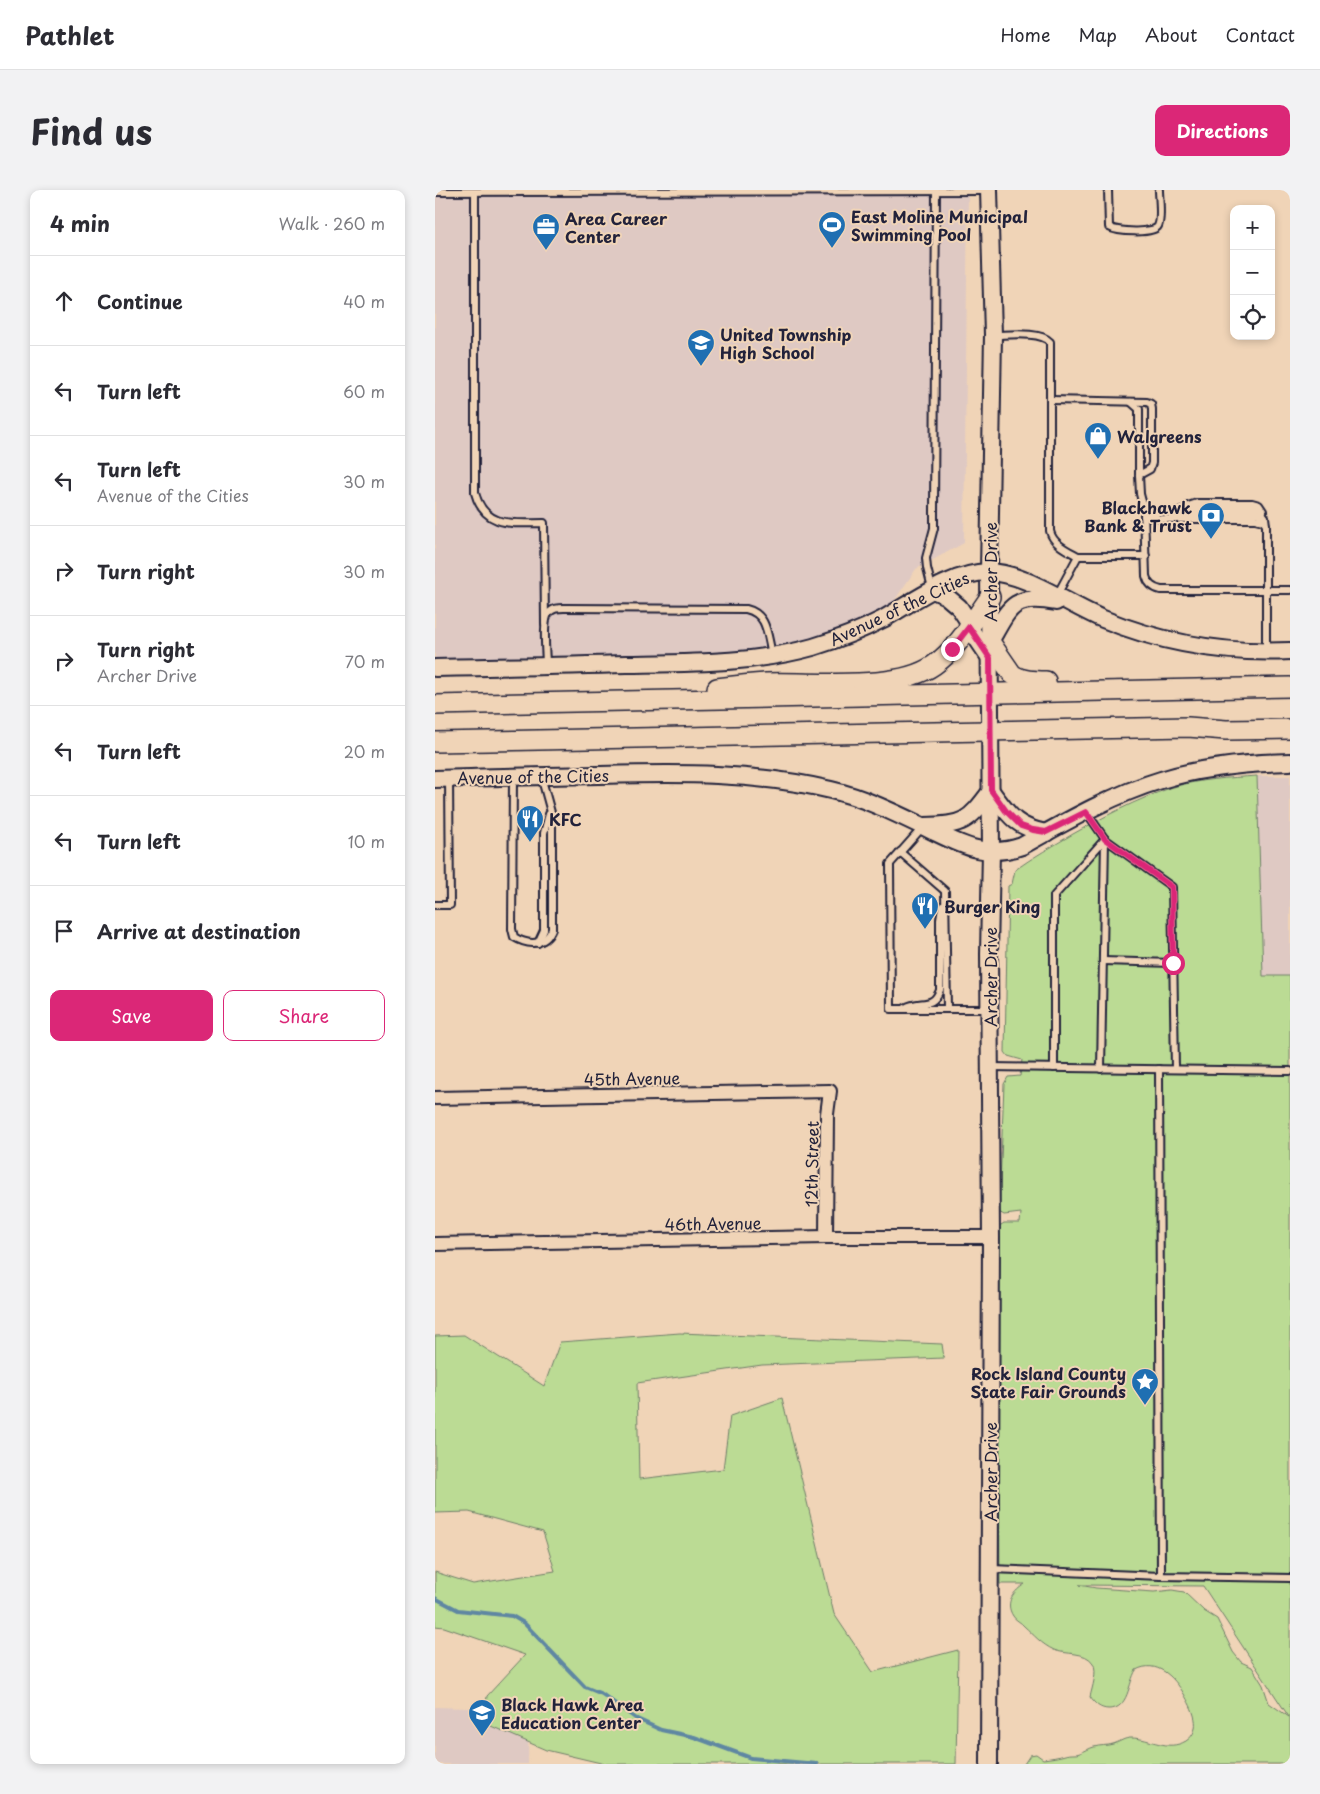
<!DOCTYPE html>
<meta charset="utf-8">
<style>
:root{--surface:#fff;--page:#f2f2f3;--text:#2b2b33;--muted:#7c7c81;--line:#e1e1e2;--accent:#db2777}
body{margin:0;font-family:"Playpen Sans",sans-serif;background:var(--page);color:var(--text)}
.controls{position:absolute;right:15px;top:15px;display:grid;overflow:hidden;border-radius:10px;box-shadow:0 2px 8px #0003}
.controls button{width:45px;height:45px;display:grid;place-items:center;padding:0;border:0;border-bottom:1px solid var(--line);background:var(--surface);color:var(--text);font:25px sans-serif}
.stop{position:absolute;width:15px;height:15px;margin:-11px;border:4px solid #db2777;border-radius:50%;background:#fff}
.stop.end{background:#db2777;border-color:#fff;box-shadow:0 1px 5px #0008}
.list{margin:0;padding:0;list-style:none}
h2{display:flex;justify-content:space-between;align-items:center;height:65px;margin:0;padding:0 20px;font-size:21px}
h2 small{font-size:16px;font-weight:400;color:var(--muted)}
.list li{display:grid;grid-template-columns:32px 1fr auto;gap:15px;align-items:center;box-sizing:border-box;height:90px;padding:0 20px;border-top:1px solid var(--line)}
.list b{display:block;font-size:19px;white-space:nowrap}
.list p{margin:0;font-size:16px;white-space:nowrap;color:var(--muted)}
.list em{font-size:16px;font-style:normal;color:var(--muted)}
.actions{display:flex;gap:10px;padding:15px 20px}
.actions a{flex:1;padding:11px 0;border:1px solid var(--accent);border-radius:10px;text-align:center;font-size:18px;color:var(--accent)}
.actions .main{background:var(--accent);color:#fff}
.icon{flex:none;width:28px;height:28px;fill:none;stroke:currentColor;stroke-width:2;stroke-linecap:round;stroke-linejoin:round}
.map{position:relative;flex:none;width:855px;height:1574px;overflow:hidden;border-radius:10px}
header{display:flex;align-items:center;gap:30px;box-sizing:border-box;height:70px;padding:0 25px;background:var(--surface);border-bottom:1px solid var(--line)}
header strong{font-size:24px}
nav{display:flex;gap:28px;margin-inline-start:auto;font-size:18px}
.intro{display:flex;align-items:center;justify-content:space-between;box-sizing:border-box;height:120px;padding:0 30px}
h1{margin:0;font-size:35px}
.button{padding:12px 22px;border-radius:10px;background:var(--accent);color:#fff;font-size:18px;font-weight:700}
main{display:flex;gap:30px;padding:0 30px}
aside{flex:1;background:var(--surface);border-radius:10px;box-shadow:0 2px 8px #0003}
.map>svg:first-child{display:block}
</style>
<header>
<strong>Pathlet</strong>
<nav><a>Home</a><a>Map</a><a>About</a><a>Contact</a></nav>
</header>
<div class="intro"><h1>Find us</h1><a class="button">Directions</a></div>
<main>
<aside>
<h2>4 min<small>Walk · 260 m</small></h2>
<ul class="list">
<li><svg class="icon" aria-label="ahead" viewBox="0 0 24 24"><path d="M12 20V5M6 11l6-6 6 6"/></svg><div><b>Continue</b></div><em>40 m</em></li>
<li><svg class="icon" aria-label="left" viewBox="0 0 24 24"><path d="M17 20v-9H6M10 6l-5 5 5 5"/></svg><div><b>Turn left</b></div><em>60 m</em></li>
<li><svg class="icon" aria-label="left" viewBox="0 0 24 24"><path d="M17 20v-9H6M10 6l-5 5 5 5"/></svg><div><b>Turn left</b><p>Avenue of the Cities</p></div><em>30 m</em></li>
<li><svg class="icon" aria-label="right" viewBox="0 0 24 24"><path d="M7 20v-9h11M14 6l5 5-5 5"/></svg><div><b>Turn right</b></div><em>30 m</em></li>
<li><svg class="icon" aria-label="right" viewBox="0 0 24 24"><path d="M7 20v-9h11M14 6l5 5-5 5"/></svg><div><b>Turn right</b><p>Archer Drive</p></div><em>70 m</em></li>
<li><svg class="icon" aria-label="left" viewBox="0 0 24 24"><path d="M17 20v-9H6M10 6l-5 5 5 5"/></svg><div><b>Turn left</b></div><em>20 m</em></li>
<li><svg class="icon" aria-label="left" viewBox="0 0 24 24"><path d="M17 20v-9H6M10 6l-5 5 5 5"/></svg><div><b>Turn left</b></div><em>10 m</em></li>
<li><svg class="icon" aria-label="arrive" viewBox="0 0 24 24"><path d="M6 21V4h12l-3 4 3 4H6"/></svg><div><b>Arrive at destination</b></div></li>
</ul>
<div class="actions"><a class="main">Save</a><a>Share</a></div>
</aside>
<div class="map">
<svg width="855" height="1574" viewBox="0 0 855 1574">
<rect width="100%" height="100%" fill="#f0d4b7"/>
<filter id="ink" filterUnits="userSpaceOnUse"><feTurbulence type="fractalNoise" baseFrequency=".02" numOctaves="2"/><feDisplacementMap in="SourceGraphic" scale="10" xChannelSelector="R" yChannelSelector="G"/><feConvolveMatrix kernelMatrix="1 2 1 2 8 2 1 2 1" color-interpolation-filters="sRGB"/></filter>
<g filter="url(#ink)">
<g fill="#dfc9c3">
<polygon points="0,0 533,0 529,353 481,379 446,430 330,467 0,478"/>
<polygon points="822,586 855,586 855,786 828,786"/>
<polygon points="0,1517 94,1520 93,1574 0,1574"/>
</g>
<g fill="#bbdb94" stroke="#6e7e68" fill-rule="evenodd">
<path d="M822,586L828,786H855V1574H589L595,1565L601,1564L608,1569C616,1568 623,1567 630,1565C635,1563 641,1565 645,1563C650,1561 655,1558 659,1557C665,1555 672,1556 678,1554C685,1552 689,1548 696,1548C716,1548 732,1562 751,1551C769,1539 757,1518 749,1504C739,1487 722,1469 701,1480C693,1493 694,1519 674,1519C665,1519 660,1514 655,1507C657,1498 663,1481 658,1473C651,1461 630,1465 619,1460C606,1454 599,1445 589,1436C586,1432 580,1430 578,1426C569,1412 579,1401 590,1394H565L563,1037L569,1033H585L586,1023L569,1025L564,1022L569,894L573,887L585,886L587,870L573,866L570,862L573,696L577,694L580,680C598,667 618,656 638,644C670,626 701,610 735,598C763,589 794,588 822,586ZM644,1395L768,1396L854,1527L834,1513L828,1495L817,1477L806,1472L798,1462L782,1429L769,1421L749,1402L737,1400L719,1402L661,1398Z"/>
<polygon points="245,1143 507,1154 509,1168 327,1175 202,1193 204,1289 288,1279 295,1226 347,1208 399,1424 438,1482 523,1460 521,1574 170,1574 111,1560 49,1533 52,1506 90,1465 9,1437 0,1436 0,1382 38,1394 120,1381 108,1342 34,1322 0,1323 0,1146 29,1145 109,1196 125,1152"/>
</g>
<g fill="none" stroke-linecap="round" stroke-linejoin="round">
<polyline stroke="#5e87a2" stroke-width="4" points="0,1408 23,1420 77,1426 89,1433 150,1497 167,1504 200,1528 226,1540 259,1547 316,1568 382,1574"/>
<defs>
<g id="service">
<path d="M673,0L674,37C682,42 719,44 723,36C727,29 724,8 724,0"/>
<polyline points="0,2 554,1"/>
<path d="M40,2V303C50,339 79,333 109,333L110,434"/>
<path d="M559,145C573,145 606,141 615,152V341C618,354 632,360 643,366L622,405"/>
<polyline points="616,210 712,212 716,214 717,219 717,273 715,279 704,285"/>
<path d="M696,212L704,219V285L705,304L709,319L711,386C713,394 717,398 726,400H855"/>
<polyline points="753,316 762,313 817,313 824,315 828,321"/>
<polyline points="709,326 726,322 739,322 755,318 815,317 825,320 830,327"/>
<polyline points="712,327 724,329 820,329 828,331 831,335"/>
<polyline points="742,329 758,323 821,323 830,327 831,335 831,461"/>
<polyline points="643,366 711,366"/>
<polyline points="497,398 492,378 491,368 499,338 499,323 501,1"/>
<path d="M111,475C111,464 107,430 114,423C118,418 123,418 129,418L311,419C333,424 332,445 337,464"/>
<path d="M78,588L77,739L79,747C92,755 110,757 117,739V626L106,586"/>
<polyline points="652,623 670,649 737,697 740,879"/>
<polyline points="487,638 455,674 456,819 553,819"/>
<polyline points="465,662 510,701 512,819"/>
<polyline points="0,715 15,715 14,588"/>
<polyline points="103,753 109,740 109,643 114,624"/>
<polyline points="668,771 738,773"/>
<path d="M470,818C486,809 497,820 505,800V729L507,716"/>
<polyline points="556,877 855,881"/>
<polyline points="619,878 619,706 670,649"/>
<polyline points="666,879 670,649"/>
<polyline points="724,879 726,1386"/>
<polyline points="556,1379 726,1386 855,1388"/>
</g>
<g id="minor">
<polyline points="0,908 395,901 392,924 391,1047"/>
<polyline points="0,1054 391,1047 556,1047"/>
</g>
<g id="tertiary">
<polyline points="554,0 558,145 554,382 556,661 554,764 556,1047 554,1574"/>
<polyline points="498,400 511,406 524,417 532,429 534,437 555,468"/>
<path d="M556,450C575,416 579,404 621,412"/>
<path d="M0,478C64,477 128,476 192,474C254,473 318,474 378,457C401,450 427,440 448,429C480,411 516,383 553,382C589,382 634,415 668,429C727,453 791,464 855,461"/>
<path d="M0,589C55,587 111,586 166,585C244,583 320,582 396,600C427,607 458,622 487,636C522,652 547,670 587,656C630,632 679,604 726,590C767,577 812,573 855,572"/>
<path d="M490,636C529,635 533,632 556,601C574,625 580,637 611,643"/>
</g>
<g id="secondary">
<path d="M555,452L577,484C587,491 600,491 611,491"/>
<path d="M282,498C298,496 315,494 331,493C379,491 461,502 499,475C523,458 538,431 555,407"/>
<polyline points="0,515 855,497"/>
<polyline points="0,552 753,537 791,540 855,539"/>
</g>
</defs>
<use href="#service" stroke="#22223b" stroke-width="10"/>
<use href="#minor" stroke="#22223b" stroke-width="16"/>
<use href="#tertiary" stroke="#22223b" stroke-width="20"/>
<use href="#secondary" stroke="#22223b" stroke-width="22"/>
<use href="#service" stroke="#f0d4b7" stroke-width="6"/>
<use href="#minor" stroke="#f0d4b7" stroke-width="12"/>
<use href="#tertiary" stroke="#f0d4b7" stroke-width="16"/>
<use href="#secondary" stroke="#f0d4b7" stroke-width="19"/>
</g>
</g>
<g fill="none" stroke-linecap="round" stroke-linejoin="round" filter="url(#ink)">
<polyline stroke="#db2777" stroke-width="6" points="517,459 534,437 555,468 556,600 571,621 586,636 598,640 611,642 651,622 670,649 737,697 738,773"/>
</g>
<defs>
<symbol id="stadium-pin" viewBox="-11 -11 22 30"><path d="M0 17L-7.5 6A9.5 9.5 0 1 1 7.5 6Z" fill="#1f6fb2" stroke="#f0d4b7"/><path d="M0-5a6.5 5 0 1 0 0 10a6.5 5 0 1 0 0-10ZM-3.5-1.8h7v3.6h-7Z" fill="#fff"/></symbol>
<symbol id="office-pin" viewBox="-11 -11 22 30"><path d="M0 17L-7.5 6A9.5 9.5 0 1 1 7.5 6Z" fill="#1f6fb2" stroke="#f0d4b7"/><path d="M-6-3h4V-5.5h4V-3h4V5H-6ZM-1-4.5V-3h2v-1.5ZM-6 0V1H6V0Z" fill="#fff"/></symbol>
<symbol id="school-pin" viewBox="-11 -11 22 30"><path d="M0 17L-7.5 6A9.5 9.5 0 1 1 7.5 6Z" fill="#1f6fb2" stroke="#f0d4b7"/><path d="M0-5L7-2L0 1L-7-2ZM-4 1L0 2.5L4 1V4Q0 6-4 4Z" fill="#fff"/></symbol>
<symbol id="shop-pin" viewBox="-11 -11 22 30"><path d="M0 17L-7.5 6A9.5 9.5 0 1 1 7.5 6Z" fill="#1f6fb2" stroke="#f0d4b7"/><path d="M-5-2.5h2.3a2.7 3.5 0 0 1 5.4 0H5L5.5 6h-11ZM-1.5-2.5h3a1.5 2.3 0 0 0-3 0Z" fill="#fff"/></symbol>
<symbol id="bank-pin" viewBox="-11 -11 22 30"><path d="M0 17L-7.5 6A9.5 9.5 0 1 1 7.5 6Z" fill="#1f6fb2" stroke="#f0d4b7"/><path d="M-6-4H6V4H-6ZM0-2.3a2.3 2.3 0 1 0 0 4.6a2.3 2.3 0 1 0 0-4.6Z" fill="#fff"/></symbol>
<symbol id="restaurant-pin" viewBox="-11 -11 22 30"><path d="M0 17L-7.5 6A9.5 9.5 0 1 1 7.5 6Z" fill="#1f6fb2" stroke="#f0d4b7"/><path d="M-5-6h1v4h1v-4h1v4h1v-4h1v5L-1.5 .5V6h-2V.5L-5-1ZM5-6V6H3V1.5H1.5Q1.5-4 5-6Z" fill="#fff"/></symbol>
<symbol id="sight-pin" viewBox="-11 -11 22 30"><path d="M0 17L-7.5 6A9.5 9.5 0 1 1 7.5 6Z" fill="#1f6fb2" stroke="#f0d4b7"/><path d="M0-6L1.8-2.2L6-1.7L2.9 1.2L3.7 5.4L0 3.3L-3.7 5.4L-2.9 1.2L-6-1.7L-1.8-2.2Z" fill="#fff"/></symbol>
</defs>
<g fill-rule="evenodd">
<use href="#stadium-pin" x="381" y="19" width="32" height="43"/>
<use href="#office-pin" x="95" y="21" width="32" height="43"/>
<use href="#school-pin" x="250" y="137" width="32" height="43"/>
<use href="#shop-pin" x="647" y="230" width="32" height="43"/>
<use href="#bank-pin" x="760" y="310" width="32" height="43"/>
<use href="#restaurant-pin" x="79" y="613" width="32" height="43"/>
<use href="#restaurant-pin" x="474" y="700" width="32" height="43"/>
<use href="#sight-pin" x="694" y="1176" width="32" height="43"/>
<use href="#school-pin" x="31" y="1507" width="32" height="43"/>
</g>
<g text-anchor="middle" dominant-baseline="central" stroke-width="4" stroke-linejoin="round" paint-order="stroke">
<g font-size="16" font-weight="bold" fill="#22223b" stroke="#f0d4b7" text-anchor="start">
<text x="416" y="26">East Moline Municipal<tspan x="416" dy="18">Swimming Pool</tspan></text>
<text x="130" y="28">Area Career<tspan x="130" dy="18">Center</tspan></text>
<text x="285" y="144">United Township<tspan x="285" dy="18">High School</tspan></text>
<text x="682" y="246">Walgreens</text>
<text x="757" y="317" text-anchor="end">Blackhawk<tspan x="757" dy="18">Bank &amp; Trust</tspan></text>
<text x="114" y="629">KFC</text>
<text x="509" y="716">Burger King</text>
<text x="691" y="1183" text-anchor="end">Rock Island County<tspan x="691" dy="18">State Fair Grounds</tspan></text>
<text x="66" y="1514">Black Hawk Area<tspan x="66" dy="18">Education Center</tspan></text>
</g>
<g font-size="16" fill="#22223b" stroke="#f0d4b7">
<text transform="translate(555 382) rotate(-90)">Archer Drive</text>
<text transform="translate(464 418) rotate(-25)">Avenue of the Cities</text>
<text transform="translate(98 586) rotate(-1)">Avenue of the Cities</text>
<text transform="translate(555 787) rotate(-90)">Archer Drive</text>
<text transform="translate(197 888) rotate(-1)">45th Avenue</text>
<text transform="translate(376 974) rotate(-89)">12th Street</text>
<text transform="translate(278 1033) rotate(-1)">46th Avenue</text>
<text transform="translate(555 1282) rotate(-90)">Archer Drive</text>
</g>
</g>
</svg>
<div class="controls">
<button>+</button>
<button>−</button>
<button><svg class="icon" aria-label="locate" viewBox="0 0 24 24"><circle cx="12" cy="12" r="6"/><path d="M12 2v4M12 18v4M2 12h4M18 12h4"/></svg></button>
</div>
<div class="stop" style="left:738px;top:773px"></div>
<div class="stop end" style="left:517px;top:459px"></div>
</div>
</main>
